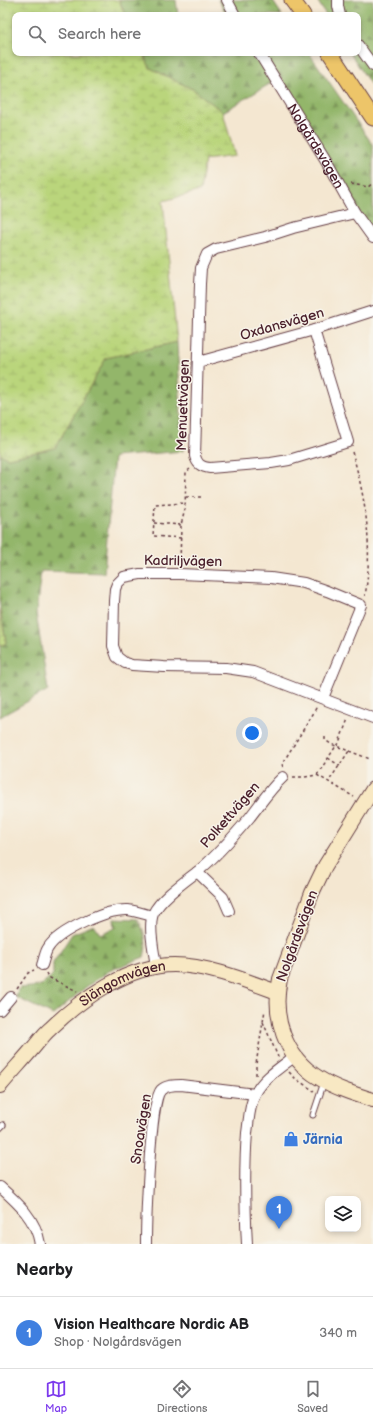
<!DOCTYPE html>
<meta charset="utf-8">
<style>
:root{--surface:#fff;--page:#f6f6f6;--text:#202124;--muted:#757577;--line:#e0e0e0;--accent:#7c3aed}
body{margin:0;font-family:"Balsamiq Sans",sans-serif;background:var(--page);color:var(--text)}
.controls{position:absolute;right:12px;bottom:12px;display:grid;overflow:hidden;border-radius:8px;box-shadow:0 2px 6px #0003}
.controls button{width:36px;height:36px;display:grid;place-items:center;padding:0;border:0;border-bottom:1px solid var(--line);background:var(--surface);color:var(--text);font:20px sans-serif}
.you{position:absolute;left:252px;top:733px;width:14px;height:14px;margin:-10px;border:3px solid #fff;border-radius:50%;background:#1a73e8;box-shadow:0 0 0 6px #1a73e833}
.badge{display:grid;place-items:center;width:26px;height:26px;border-radius:50%;background:var(--accent);color:#fff;font-size:13px;font-weight:700}
.pin{position:absolute;translate:-50% -33px;filter:drop-shadow(0 1px 2px #0008)}
.pin::after{content:'';position:absolute;top:21px;width:14px;height:12px;background:inherit;clip-path:polygon(0 0,100% 0,50% 100%)}
.list{margin:0;padding:0;list-style:none}
h2{display:flex;justify-content:space-between;align-items:center;height:52px;margin:0;padding:0 16px;font-size:17px}
h2 small{font-size:13px;font-weight:400;color:var(--muted)}
.list li{display:grid;grid-template-columns:26px 1fr auto;gap:12px;align-items:center;box-sizing:border-box;height:72px;padding:0 16px;border-top:1px solid var(--line)}
.list b{display:block;font-size:15px;white-space:nowrap}
.list p{margin:0;font-size:13px;white-space:nowrap;color:var(--muted)}
.list em{font-size:13px;font-style:normal;color:var(--muted)}
.icon{flex:none;width:22px;height:22px;fill:none;stroke:currentColor;stroke-width:2;stroke-linecap:round;stroke-linejoin:round}
.map{position:relative;flex:none;width:373px;height:1244px;overflow:hidden}
.search{position:absolute;background:var(--surface);box-shadow:0 2px 6px #0003;left:12px;right:12px;top:12px;height:44px;display:flex;align-items:center;gap:10px;box-sizing:border-box;padding:0 14px;border-radius:8px;color:var(--muted);font-size:15px}
.sheet{height:124px;background:var(--surface)}
nav{display:flex;justify-content:space-around;align-items:center;box-sizing:border-box;height:56px;border-top:1px solid var(--line);background:var(--surface);font-size:11px;color:var(--muted)}
nav a{display:grid;justify-items:center;gap:2px}
nav .on{color:var(--accent)}
.map>svg:first-child{display:block}
</style>
<div class="map">
<svg width="373" height="1244" viewBox="0 0 373 1244">
<defs>
<pattern id="forest-firs" width="22" height="20" patternUnits="userSpaceOnUse"><rect width="22" height="20" fill="#93b66b"/><path d="M5 1l3.5 6h-7zM16 11l3.5 6h-7z" fill="#7a9358"/></pattern>
<pattern id="wetland-marsh" width="20" height="14" patternUnits="userSpaceOnUse"><rect width="20" height="14" fill="#bad57b"/><path d="M1 5h8M5 5V1M11 12h8M15 12V8" fill="none" stroke="#a1b66a"/></pattern>
</defs>
<rect width="100%" height="100%" fill="#f7f3e8"/>
<filter id="ink" filterUnits="userSpaceOnUse"><feTurbulence type="fractalNoise" baseFrequency=".025" numOctaves="2"/><feDisplacementMap in="SourceGraphic" scale="8" xChannelSelector="R" yChannelSelector="G"/><feConvolveMatrix kernelMatrix="1 2 1 2 8 2 1 2 1" color-interpolation-filters="sRGB"/></filter>
<filter id="wash" filterUnits="userSpaceOnUse"><feTurbulence type="fractalNoise" baseFrequency=".012" numOctaves="4" result="noise"/><feDisplacementMap in="SourceGraphic" scale="16" xChannelSelector="R" yChannelSelector="G"/><feGaussianBlur stdDeviation="0.9" result="paint"/><feColorMatrix in="noise" values="0 0 0 0 0 0 0 0 0 0 0 0 0 0 0 0 0 1.4 0 .05"/><feComposite in="paint" operator="in"/></filter>
<g filter="url(#wash)">
<rect width="100%" height="100%" fill="#f4e7d1"/>
<g fill="url(#forest-firs)" stroke="#6e6a4b">
<polygon points="119,0 176,0 178,15 125,15"/>
<polygon points="218,0 272,0 282,15 227,15"/>
<polygon points="317,0 373,0 373,88 350,53 358,53 358,15 326,15"/>
<polygon points="143,53 309,53 373,145 373,236 281,77 223,112 194,90 150,68"/>
<polygon points="177,342 183,451 114,457 104,573 41,571 36,613 48,690 0,717 0,646 6,642 0,609 0,454 8,458 55,448 106,358"/>
<path d="M114,918L138,919C145,934 148,941 144,957L109,971L86,987L53,1015L15,997L20,988L40,986L53,975V963L72,934L94,925L100,934L115,928Z"/>
</g>
<g fill="url(#wetland-marsh)" stroke="#827a53">
<polygon points="0,0 119,0 125,15 15,15 15,53 143,53 150,68 194,90 223,112 235,156 205,160 200,191 163,201 177,342 106,358 55,448 8,458 0,454"/>
<polygon points="0,609 6,643 0,646"/>
</g>
</g>
<g filter="url(#ink)">
<g fill="none" stroke-linecap="round" stroke-linejoin="round">
<defs>
<g id="lane">
<polyline points="313,1115 324,1082"/>
<polyline points="0,1128 3,1125"/>
</g>
<g id="street">
<polyline points="227,0 235,15"/>
<polyline points="338,0 338,6 340,15"/>
<polyline points="358,45 373,66"/>
<path id="s1" d="M259,53L327,163L355,213L373,238"/>
<path d="M314,330L348,442L289,460L271,463L210,468C201,467 197,464 195,456L200,284L201,268L207,254L216,249L265,237L293,228L355,213"/>
<polyline points="198,362 314,330 373,311"/>
<polyline points="323,698 361,605 327,591 304,583 271,578 180,574 140,574 124,577 117,584 115,589 114,601 113,646 117,657 125,663 132,665 164,667 226,668 253,672 373,718"/>
<polyline points="197,872 223,897 229,911"/>
<path d="M42,965C44,960 45,952 48,948C59,930 108,909 128,910C136,911 144,914 152,916"/>
<path d="M156,966C154,952 148,927 153,914C160,899 184,882 197,872C216,857 234,836 250,817C261,803 270,789 283,777"/>
<polyline points="0,1010 11,997"/>
<path d="M0,1187C18,1203 36,1219 40,1244"/>
<path d="M146,1244C146,1222 150,1100 161,1090C166,1085 175,1085 181,1085L255,1094"/>
<path d="M247,1244C245,1207 244,1170 247,1133C249,1120 249,1106 255,1094C263,1078 281,1067 295,1056"/>
</g>
<g id="secondary">
<path d="M373,789L325,866L312,893L280,979C272,1016 284,1057 319,1078C335,1088 354,1094 373,1100"/>
<path id="s2" d="M0,1086C11,1073 23,1060 34,1047C39,1041 44,1034 50,1029C82,998 129,965 174,965C207,965 247,981 277,992"/>
</g>
<g id="primary">
<polyline points="292,0 303,15"/>
<polyline points="330,53 373,118"/>
</g>
</defs>
<use href="#lane" stroke="#643d44" stroke-width="7"/>
<use href="#street" stroke="#643d44" stroke-width="12"/>
<use href="#secondary" stroke="#643d44" stroke-width="16"/>
<use href="#primary" stroke="#643d44" stroke-width="17"/>
<g stroke="#643d44" stroke-width="1.5" stroke-dasharray="3 3" stroke-linecap="butt">
<polyline points="351,184 368,187 373,183"/>
<path d="M352,452C366,498 373,549 365,596"/>
<polyline points="186,497 203,497"/>
<polyline points="154,523 181,525"/>
<polyline points="181,538 153,536 155,505 185,503"/>
<polyline points="180,565 181,525 185,509 186,472 190,469"/>
<polyline points="325,737 325,740 331,744 349,751 329,781"/>
<polyline points="349,751 370,759"/>
<polyline points="328,758 340,766"/>
<polyline points="283,767 282,764 313,714 317,706"/>
<polyline points="317,775 354,797"/>
<polyline points="293,777 305,777 317,775 336,746 338,745 348,719"/>
<polyline points="46,973 48,977 77,991"/>
<polyline points="17,989 28,973 34,970"/>
<polyline points="263,1022 278,1057"/>
<polyline points="289,1072 296,1079 314,1091"/>
<polyline points="256,1075 256,1064 265,1010"/>
</g>
<use href="#lane" stroke="#fff" stroke-width="5"/>
<use href="#street" stroke="#fff" stroke-width="10"/>
<use href="#secondary" stroke="#f8e8c3" stroke-width="14"/>
<use href="#primary" stroke="#edc569" stroke-width="15"/>
</g>
</g>
<defs>
<symbol id="shop-bare" viewBox="-9 -9 18 18"><path d="M-5-2.5h2.3a2.7 3.5 0 0 1 5.4 0H5L5.5 6h-11ZM-1.5-2.5h3a1.5 2.3 0 0 0-3 0Z" fill="#3f7fe0" stroke="#f7f3e8" stroke-width="2.5" paint-order="stroke"/></symbol>
</defs>
<g fill-rule="evenodd">
<use href="#shop-bare" x="280" y="1128" width="22" height="22"/>
</g>
<g text-anchor="middle" dominant-baseline="central" stroke-width="3" stroke-linejoin="round" paint-order="stroke">
<g font-size="14" fill="#4a1f2b" stroke="#f7f3e8">
<text stroke="none"><textPath href="#s1" startOffset="109">Nolgårdsvägen</textPath></text>
<text transform="translate(282 324) rotate(-16)">Oxdansvägen</text>
<text transform="translate(183 405) rotate(-88)">Menuettvägen</text>
<text transform="translate(183 561) rotate(1)">Kadriljvägen</text>
<text transform="translate(230 815) rotate(-49)">Polkettvägen</text>
<text transform="translate(297 936) rotate(-70)">Nolgårdsvägen</text>
<text stroke="none"><textPath href="#s2" startOffset="163">Slängomvägen</textPath></text>
<text transform="translate(141 1129) rotate(-81)">Snoavägen</text>
</g>
<g font-size="14" font-weight="bold" fill="#366cbe" stroke="#f7f3e8" text-anchor="start">
<text x="303" y="1139">Järnia</text>
</g>
</g>
</svg>
<div class="controls">
<button><svg class="icon" aria-label="layers" viewBox="0 0 24 24"><path d="M12 4l9 5-9 5-9-5zM3 14l9 5 9-5"/></svg></button>
</div>
<div class="you"></div>
<div class="pin badge" style="left:279px;top:1229px;background:#3f7fe0">1</div>
<div class="search"><svg class="icon" aria-label="search" viewBox="0 0 24 24"><circle cx="10" cy="10" r="6"/><path d="M15 15l6 6"/></svg>Search here</div>
</div>
<section class="sheet">
<h2>Nearby<small></small></h2>
<ul class="list">
<li><span class="badge" style="background:#3f7fe0">1</span><div><b>Vision Healthcare Nordic AB</b><p>Shop · Nolgårdsvägen</p></div><em>340 m</em></li>
</ul>
</section>
<nav>
<a class="on"><svg class="icon" aria-label="map" viewBox="0 0 24 24"><path d="M3 6l6-2 6 2 6-2v14l-6 2-6-2-6 2zM9 4v14M15 6v14"/></svg>Map</a>
<a><svg class="icon" aria-label="directions" viewBox="0 0 24 24"><path d="M12 3l9 9-9 9-9-9zM9 14v-3h6M13 9l2 2-2 2"/></svg>Directions</a>
<a><svg class="icon" aria-label="saved" viewBox="0 0 24 24"><path d="M7 4h10v16l-5-4-5 4z"/></svg>Saved</a>
</nav>
